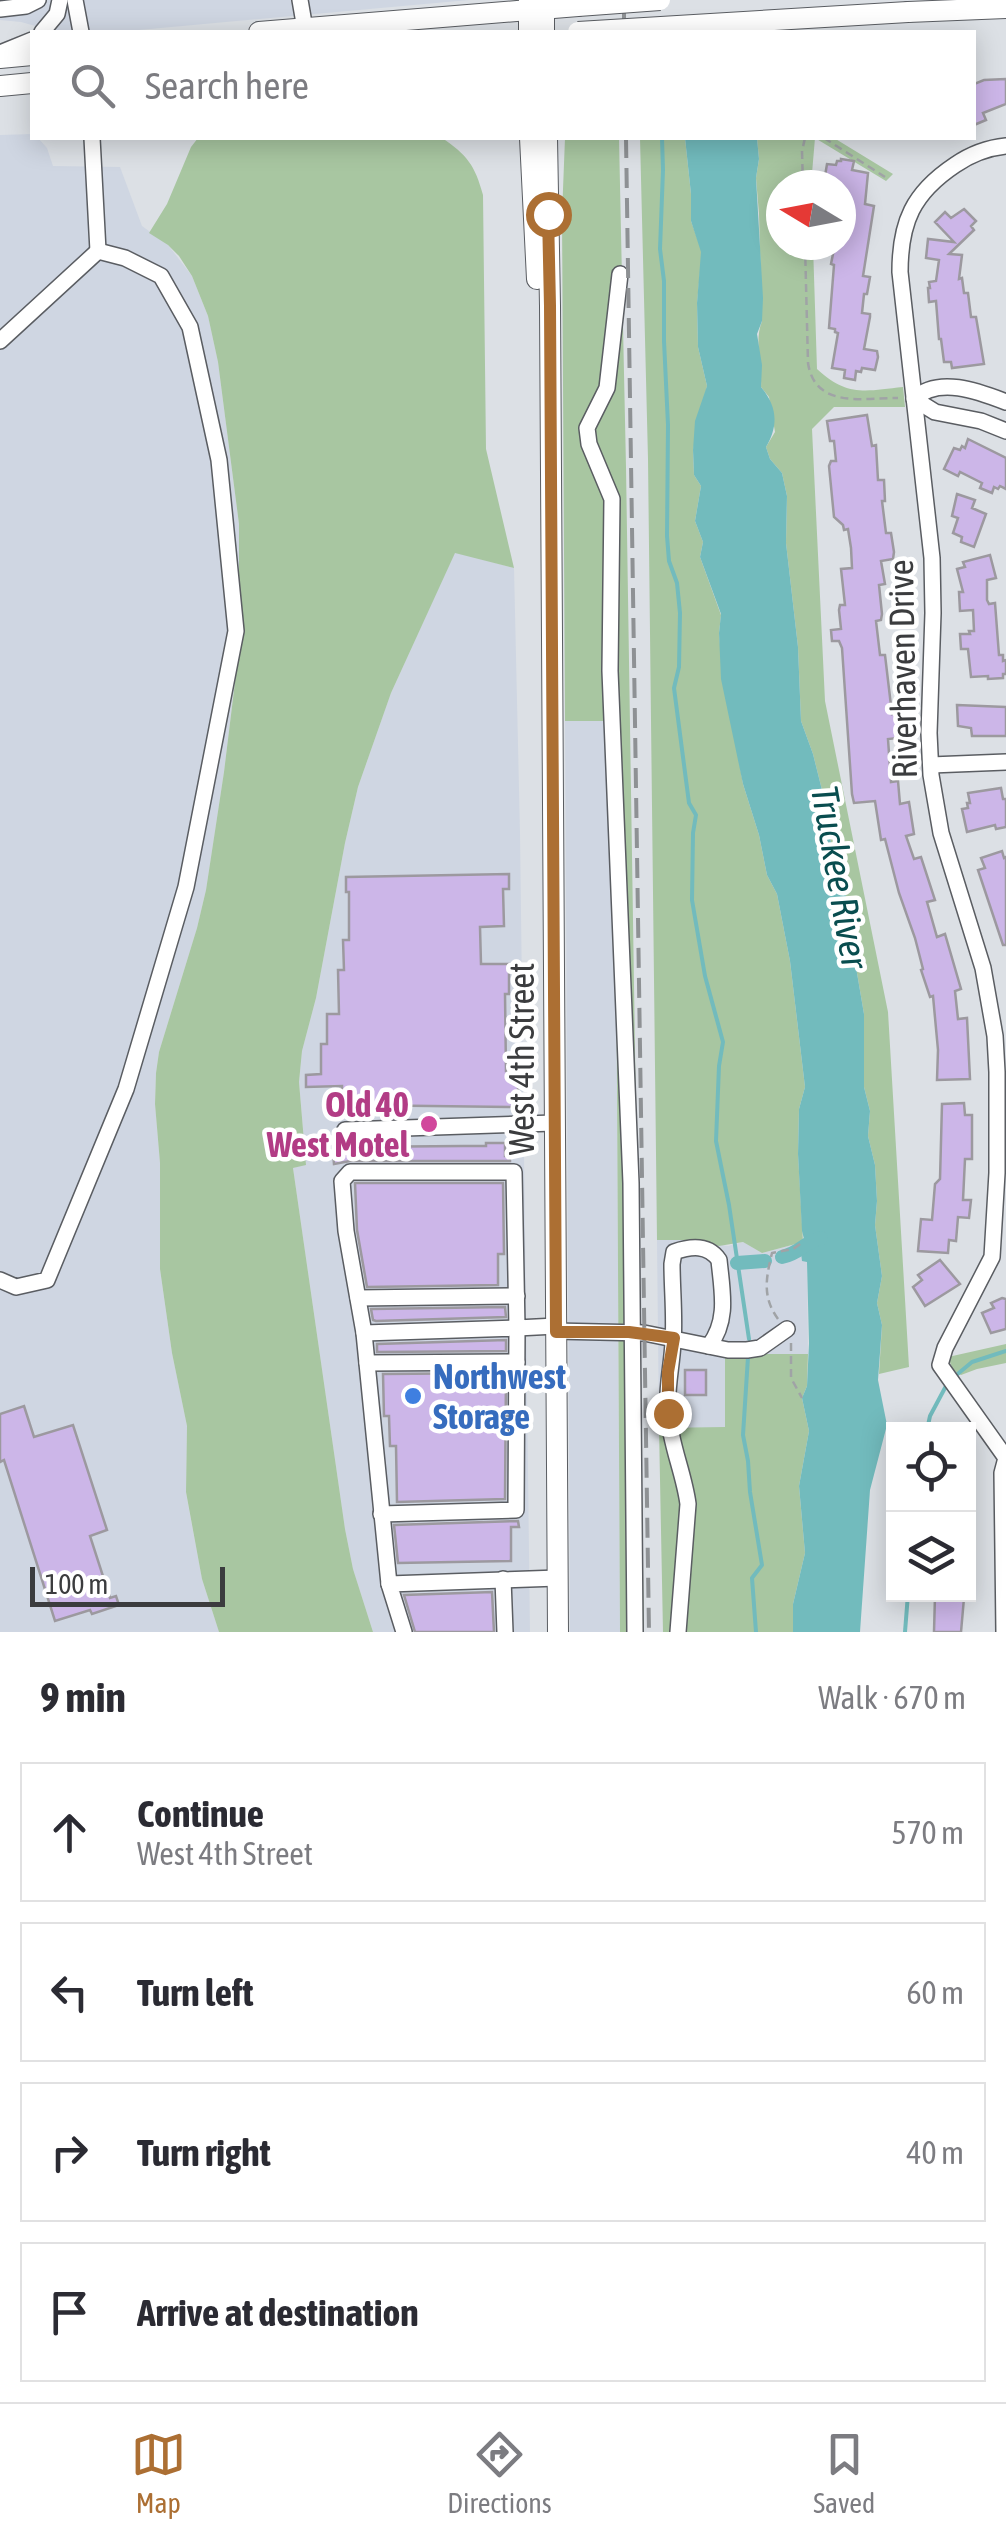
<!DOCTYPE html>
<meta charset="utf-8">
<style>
:root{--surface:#fff;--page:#f7f7f7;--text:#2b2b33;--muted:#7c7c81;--line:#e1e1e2;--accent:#ac6f33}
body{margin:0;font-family:"Asap Condensed",sans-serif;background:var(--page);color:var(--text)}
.controls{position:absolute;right:30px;bottom:30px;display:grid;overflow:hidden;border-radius:0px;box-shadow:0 5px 25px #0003}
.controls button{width:90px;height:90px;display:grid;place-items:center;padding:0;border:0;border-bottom:2px solid var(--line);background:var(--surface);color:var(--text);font:50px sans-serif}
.compass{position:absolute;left:766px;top:170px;width:90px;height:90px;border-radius:50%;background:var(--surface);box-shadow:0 5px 25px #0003;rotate:280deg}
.scale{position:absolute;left:30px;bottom:25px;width:195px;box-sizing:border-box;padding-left:10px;border:5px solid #3b3c3e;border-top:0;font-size:28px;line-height:35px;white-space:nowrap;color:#3b3c3e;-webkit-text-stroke:8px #fff;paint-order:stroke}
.stop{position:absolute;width:30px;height:30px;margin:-22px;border:8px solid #ac6f33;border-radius:50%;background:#fff}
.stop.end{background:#ac6f33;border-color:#fff;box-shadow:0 2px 10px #0008}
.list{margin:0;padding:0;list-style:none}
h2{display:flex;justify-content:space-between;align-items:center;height:130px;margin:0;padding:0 40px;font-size:42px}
h2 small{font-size:32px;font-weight:400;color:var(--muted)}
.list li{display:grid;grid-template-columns:65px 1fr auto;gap:30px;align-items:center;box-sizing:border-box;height:140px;margin:0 20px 20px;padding:0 20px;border:2px solid var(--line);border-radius:0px}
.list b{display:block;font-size:38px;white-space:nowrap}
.list p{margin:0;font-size:32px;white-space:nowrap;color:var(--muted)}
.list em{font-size:32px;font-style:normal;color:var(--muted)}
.icon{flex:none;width:55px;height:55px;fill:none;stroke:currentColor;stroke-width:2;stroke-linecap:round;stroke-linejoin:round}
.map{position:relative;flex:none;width:1006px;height:1632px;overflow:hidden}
.search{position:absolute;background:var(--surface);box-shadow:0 5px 25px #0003;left:30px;right:30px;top:30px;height:110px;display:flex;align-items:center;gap:25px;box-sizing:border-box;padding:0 35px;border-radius:0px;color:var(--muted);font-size:38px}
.sheet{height:770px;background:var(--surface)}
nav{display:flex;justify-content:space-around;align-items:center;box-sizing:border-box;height:140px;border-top:2px solid var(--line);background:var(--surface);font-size:28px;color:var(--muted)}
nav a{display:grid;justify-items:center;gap:5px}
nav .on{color:var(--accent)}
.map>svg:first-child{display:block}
</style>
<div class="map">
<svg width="1006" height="1632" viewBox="0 0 1006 1632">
<rect width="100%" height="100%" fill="#dce0e5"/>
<g fill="#cfd6e2">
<polygon points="0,0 469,0 117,32 57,32 21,22 0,20"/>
<polygon points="32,134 32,138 38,138 47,148 53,166 120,167 142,226 168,245 192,276 208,316 218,362 239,524 239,611 236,674 224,772 206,890 197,928 159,1052 156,1073 155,1104 160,1163 160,1269 172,1353 187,1426 186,1493 202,1579 219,1632 0,1632 0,135"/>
<polygon points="455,552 514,568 520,833 530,1632 373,1632 353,1569 345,1529 293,1168 306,1164 299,1082 302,1051 316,998 345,843 358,787 391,693"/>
<polygon points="615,720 620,1632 570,1632 565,721"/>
<polygon points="657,1240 692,1240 728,1246 743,1242 762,1253 803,1242 807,1247 808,1354 725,1354 725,1428 659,1428"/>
</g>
<g fill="#a8c6a1">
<path d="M198,138H442C467,155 475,165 483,195L486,449L514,568L455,553L391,693L358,787L345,843L316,998L302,1051L299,1082L306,1165L293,1168L345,1529L353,1569L373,1632H219L202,1579L186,1492L187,1426L172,1353L160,1269V1163L155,1104L156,1073L159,1052L197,928L206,890L224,772L236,674L239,611V524L218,362L208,316L192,276L179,256L168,245L149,233L167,204L191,147Z"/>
<polygon points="565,138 619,138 626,467 644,1632 620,1632 615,721 565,721 562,215"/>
<polygon points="640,138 685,138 691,194 691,221 702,252 697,303 698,347 707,386 693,450 694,475 701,486 695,521 703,542 700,557 721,615 719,633 721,656 743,784 759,835 767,875 777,894 790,961 805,1087 799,1109 798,1154 803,1242 762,1253 743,1242 719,1246 692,1240 657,1240 648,459"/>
<path d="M757,138H834L893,174L886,181L815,138L811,185H781V245H813L817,369C847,397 865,391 903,387L905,407H834L812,429L825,701L888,1012L909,1367L879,1374L882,1325L877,1303L882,1276L875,1225L877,1201L875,1165L868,1136L870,1111L864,1087V1014L851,938L854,917L846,896L835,881L837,861L829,836L826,806L813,754L801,721L798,647L786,543L787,496L782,473L770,459L766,447L775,432L769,397L761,387C762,365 754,341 762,321L759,214L756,178L759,159Z"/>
<polygon points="1006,1344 1006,1363 977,1369 961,1375 953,1370 948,1357"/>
<polygon points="725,1354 808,1354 807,1386 802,1398 809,1431 799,1486 805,1553 793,1604 793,1632 663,1632 659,1428 725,1427"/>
</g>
<path fill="#72bbbd" d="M685,138H757L759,159L756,178L763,298L762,321L757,334L762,365L761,387C777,406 779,425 766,447L770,459L782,473L787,496L786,543L798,647L801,721L813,754L826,806L829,836L837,861L835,881L846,896L854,917L851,938L864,1014V1087L870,1111L868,1136L875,1165L877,1201L875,1225L882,1276L877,1303L882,1325L878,1380L887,1425L870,1490L860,1632H793V1604L805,1553L799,1486L809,1431L802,1398L807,1386L809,1343L807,1262L802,1261L801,1253L806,1247L802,1231L798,1154L799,1109L805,1087L790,961L777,894L767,875L759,835L743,784L721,679L719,633L721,614L700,557L703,542L695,521L701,486L694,475L693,450L695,421L707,386L698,347L697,303L701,252L691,221V194Z"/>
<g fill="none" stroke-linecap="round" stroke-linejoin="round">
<g stroke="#72bbbd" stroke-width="4">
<polyline points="662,138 663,170 660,249 664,281 664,341 668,425 667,536 669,561 677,583 680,613 679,667 674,688 689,803 696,815 693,833 692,900 705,976 723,1042 719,1066 716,1141 729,1205 749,1339"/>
<polyline points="748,1357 743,1435 748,1461 750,1492 762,1565 752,1578 756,1632"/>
<polyline points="954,1377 972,1362 1006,1351"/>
<polyline points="927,1430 930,1416 946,1386"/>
<polyline points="905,1632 908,1594"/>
</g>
<g stroke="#72bbbd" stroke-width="14">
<path d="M782,1257C801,1253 804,1242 821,1238"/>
<polyline points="737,1263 765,1261"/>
</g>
</g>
<g fill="#ccb6e8" stroke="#9c999f" stroke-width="2.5">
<polygon points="1006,79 1006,104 983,113 986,120 974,125 974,84 984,80"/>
<polygon points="841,159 854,161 852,170 868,173 865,204 874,206 863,276 870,277 867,294 864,294 862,313 870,314 870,317 864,349 877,351 878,357 875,370 862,368 861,372 856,371 855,380 844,378 845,370 832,368 838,333 835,332 835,329 829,328 834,265 831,264 834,249 836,245 841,245 841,185 829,185 829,183 824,182 827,164 836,165 837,161 841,161"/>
<polygon points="964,209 976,221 971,226 974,230 949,254 962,255 959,279 962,278 964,293 968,293 971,317 976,317 984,364 952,368 951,362 944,362 941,339 939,339 936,301 929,302 928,288 930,288 929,282 936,281 939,260 926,258 928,239 954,242 935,222 945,212 951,218"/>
<polygon points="867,415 872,446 876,445 878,480 884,480 885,501 882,501 886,533 891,533 894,552 893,559 881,561 885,584 879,585 882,614 881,620 876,621 880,655 885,655 892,714 895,713 898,738 888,739 891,782 898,781 900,804 909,802 914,834 906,836 914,859 921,857 935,900 927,902 937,937 945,934 961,989 955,991 958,1019 967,1018 970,1079 937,1080 938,1050 933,996 930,997 921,970 923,969 915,938 899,893 885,839 881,840 875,801 854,803 852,794 842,648 839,641 832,641 831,630 841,629 839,610 840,605 845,605 841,569 852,568 851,548 848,529 844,530 843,525 834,517 829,466 831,461 836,461 834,441 830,441 827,421"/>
<polygon points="968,439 1006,458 1006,489 1000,486 998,489 994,487 992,493 980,488 982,483 960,472 958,476 944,469 954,448 960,450 962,446 965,448"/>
<polygon points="957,494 975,500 972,508 986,514 974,547 961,542 962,537 953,533 958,518 952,516"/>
<polygon points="990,555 996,578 987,580 987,600 989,604 995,603 999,655 1003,655 1003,661 1006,660 1006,674 1003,674 1003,678 988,679 988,676 971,677 968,649 961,649 960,634 970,634 969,631 974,631 973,610 960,611 959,592 963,592 957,569 965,567 963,562"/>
<polygon points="957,705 1006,707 1006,736 972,736 971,728 958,726"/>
<polygon points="1001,788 1003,799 1006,799 1006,827 996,829 995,825 967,832 962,809 968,808 967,803 970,803 968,793"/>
<polygon points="1002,851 1004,858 1006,857 1006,945 1003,945 978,870 985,868 981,858"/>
<polygon points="509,874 509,889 503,889 504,926 480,927 481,964 509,964 509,994 505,994 506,1071 514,1071 515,1085 518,1085 518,1107 351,1105 351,1101 342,1101 342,1086 306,1087 306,1075 321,1074 321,1044 327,1044 327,1014 339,1014 338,970 344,970 343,940 349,940 349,892 346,892 346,877"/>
<polygon points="964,1103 965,1115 972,1115 972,1159 965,1159 963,1200 971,1200 969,1218 958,1217 956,1241 949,1240 948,1253 918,1251 921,1219 932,1220 935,1184 940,1179 942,1104"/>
<polygon points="486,1143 505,1143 505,1156 510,1156 510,1161 350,1161 334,1164 333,1152 348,1152 347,1147 463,1146 486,1146"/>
<polygon points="355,1183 503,1183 504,1254 498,1254 498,1285 367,1287 357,1230"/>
<polygon points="940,1260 960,1284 925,1306 913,1287 922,1280 918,1275"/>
<polygon points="1002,1298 1006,1299 1006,1329 991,1333 982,1313 994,1308 991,1303"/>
<polygon points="505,1307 506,1317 376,1321 373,1320 371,1309"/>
<polygon points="506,1340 506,1351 377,1352 377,1344"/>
<rect x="685" y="1370" width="21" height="25"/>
<polygon points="506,1373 505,1499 397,1502 396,1446 390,1446 389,1416 384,1416 383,1374"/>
<polygon points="24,1406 34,1437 73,1425 107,1530 90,1536 110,1598 116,1596 119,1605 92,1614 90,1610 55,1621 4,1460 0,1462 0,1414"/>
<polygon points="518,1521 519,1527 511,1527 511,1561 398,1563 394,1525"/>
<polygon points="492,1592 494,1632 415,1632 404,1595"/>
<polygon points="935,1596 964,1598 961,1632 934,1632"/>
</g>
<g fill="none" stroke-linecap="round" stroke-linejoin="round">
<defs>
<g id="minor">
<polyline points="75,0 81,32"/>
<polyline points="300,0 305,29"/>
<polyline points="0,9 26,6 38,0"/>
<polyline points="42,32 57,14 60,0"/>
<polyline points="0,53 32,40"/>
<polyline points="92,138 98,251"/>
<polyline points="620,274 607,388 587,428 589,444 612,499 610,671 631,1183 635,1632"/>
<polyline points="0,341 98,251"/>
<path d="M1006,402C978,391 938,376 914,399L935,412L981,421L1006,431"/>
<polyline points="931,765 1006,762"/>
<polyline points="345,1130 554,1123"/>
<polyline points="0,1280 16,1287 47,1280 126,1089 186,887 236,631 219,460 190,327 161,276 125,258 98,251"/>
<polyline points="358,1298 517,1296"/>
<polyline points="555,1331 644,1333 728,1350 747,1350 760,1348 787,1329"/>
<polyline points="364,1333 517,1328 516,1510 381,1514"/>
<polyline points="367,1363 517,1362"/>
<polyline points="503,1579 505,1632"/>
<polyline points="389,1584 364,1333 346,1231 342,1181 350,1172 514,1172 517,1328 556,1326"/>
<polyline points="404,1632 389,1584 558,1578"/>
<path d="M678,1632L688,1504C684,1473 670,1444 668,1412C666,1388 672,1366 673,1342C675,1318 672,1289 672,1264L674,1252C691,1246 708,1244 719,1260C722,1291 729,1320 709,1346"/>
<path d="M1004,1632L1002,1473L1006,1458L940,1365L945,1348L992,1257L997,1173V1072L995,1036L983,968L941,833L931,775L929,733L933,613L932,558L900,272C900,222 913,193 955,165C971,154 986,148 1006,146"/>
</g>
<g id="major">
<polyline points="544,0 544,32"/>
<polyline points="908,12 1006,8"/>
<polyline points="259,32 578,6"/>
<polyline points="529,32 529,0"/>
<polyline points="0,58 32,55"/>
<polyline points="0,86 32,83"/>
<polyline points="530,138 537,279"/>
<polyline points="547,138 550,306 558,1632"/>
</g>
</defs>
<use href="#minor" stroke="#5a5d62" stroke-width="18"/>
<use href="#major" stroke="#5a5d62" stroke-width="22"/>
<g stroke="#a0a3a6" stroke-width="2.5" stroke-dasharray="8 5" stroke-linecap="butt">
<polyline points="824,138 885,177"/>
<polyline points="803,185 802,151 805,138"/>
<path d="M805,245L808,363C815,409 863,398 898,398"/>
<path d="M778,1319C762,1297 766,1278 772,1253L793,1249L803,1242"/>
<polyline points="791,1343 791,1378 802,1398"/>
</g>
<use href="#minor" stroke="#fff" stroke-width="15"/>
<use href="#major" stroke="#fff" stroke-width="20"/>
<g stroke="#8e9194" stroke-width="4" stroke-dasharray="20 10" stroke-linecap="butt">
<polyline points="624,0 624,32"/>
<polyline points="626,138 649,1632"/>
</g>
<defs>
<g id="major-bridge">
<polyline points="578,6 660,0"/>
<polyline points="578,32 908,12"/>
</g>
</defs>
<use href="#major-bridge" stroke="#5a5d62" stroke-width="22" stroke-linecap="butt"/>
<use href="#major-bridge" stroke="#fff" stroke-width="20"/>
</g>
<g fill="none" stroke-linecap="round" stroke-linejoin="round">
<polyline stroke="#ac6f33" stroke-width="12" points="548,214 550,306 556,1332 629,1332 674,1338 668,1372 668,1413"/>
</g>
<circle fill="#d1479c" stroke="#fff" stroke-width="4" cx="429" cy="1124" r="10"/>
<circle fill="#3f7fe0" stroke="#fff" stroke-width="4" cx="413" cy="1396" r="10"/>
<g text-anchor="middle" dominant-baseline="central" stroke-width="9" stroke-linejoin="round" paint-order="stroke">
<g font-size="35" fill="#3b3c3e" stroke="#fff">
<text transform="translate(902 669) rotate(-91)">Riverhaven Drive</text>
<text transform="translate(521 1059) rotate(-90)">West 4th Street</text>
</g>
<g font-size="35" font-weight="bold" fill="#b23c85" stroke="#fff" text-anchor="end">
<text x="409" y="1104">Old 40<tspan x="409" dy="40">West Motel</tspan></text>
</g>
<g font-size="35" font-weight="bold" fill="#366cbe" stroke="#fff" text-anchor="start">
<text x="433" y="1376">Northwest<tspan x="433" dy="40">Storage</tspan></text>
</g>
<g font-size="38" font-style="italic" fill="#094d4f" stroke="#fff">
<text transform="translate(840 877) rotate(80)">Truckee River</text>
</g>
</g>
</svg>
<div class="controls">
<button><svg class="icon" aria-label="locate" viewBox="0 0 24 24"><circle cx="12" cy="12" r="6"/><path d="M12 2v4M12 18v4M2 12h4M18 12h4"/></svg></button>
<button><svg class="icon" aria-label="layers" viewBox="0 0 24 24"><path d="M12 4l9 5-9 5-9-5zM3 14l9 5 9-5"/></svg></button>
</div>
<svg class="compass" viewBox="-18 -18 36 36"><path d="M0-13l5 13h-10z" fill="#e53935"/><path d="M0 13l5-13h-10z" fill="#7c7c81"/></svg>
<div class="scale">100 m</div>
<div class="stop" style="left:548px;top:214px"></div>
<div class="stop end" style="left:668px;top:1413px"></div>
<div class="search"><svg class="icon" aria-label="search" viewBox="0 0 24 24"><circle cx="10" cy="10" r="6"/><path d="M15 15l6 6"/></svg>Search here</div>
</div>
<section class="sheet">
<h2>9 min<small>Walk · 670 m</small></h2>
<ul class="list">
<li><svg class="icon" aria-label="ahead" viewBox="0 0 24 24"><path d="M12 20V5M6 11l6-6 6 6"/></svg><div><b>Continue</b><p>West 4th Street</p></div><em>570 m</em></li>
<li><svg class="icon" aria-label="left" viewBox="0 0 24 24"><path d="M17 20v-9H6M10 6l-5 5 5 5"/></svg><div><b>Turn left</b></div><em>60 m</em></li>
<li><svg class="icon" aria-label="right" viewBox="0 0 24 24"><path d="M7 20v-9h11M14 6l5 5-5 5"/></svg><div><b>Turn right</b></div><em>40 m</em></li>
<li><svg class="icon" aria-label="arrive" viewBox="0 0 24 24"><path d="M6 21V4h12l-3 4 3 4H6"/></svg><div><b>Arrive at destination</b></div></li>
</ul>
</section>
<nav>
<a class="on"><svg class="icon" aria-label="map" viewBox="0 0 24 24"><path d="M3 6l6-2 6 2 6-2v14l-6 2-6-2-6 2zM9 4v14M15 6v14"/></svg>Map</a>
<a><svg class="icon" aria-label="directions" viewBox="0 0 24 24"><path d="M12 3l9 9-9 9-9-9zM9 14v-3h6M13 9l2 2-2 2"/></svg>Directions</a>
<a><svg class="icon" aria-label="saved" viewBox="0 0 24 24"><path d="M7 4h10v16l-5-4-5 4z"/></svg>Saved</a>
</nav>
